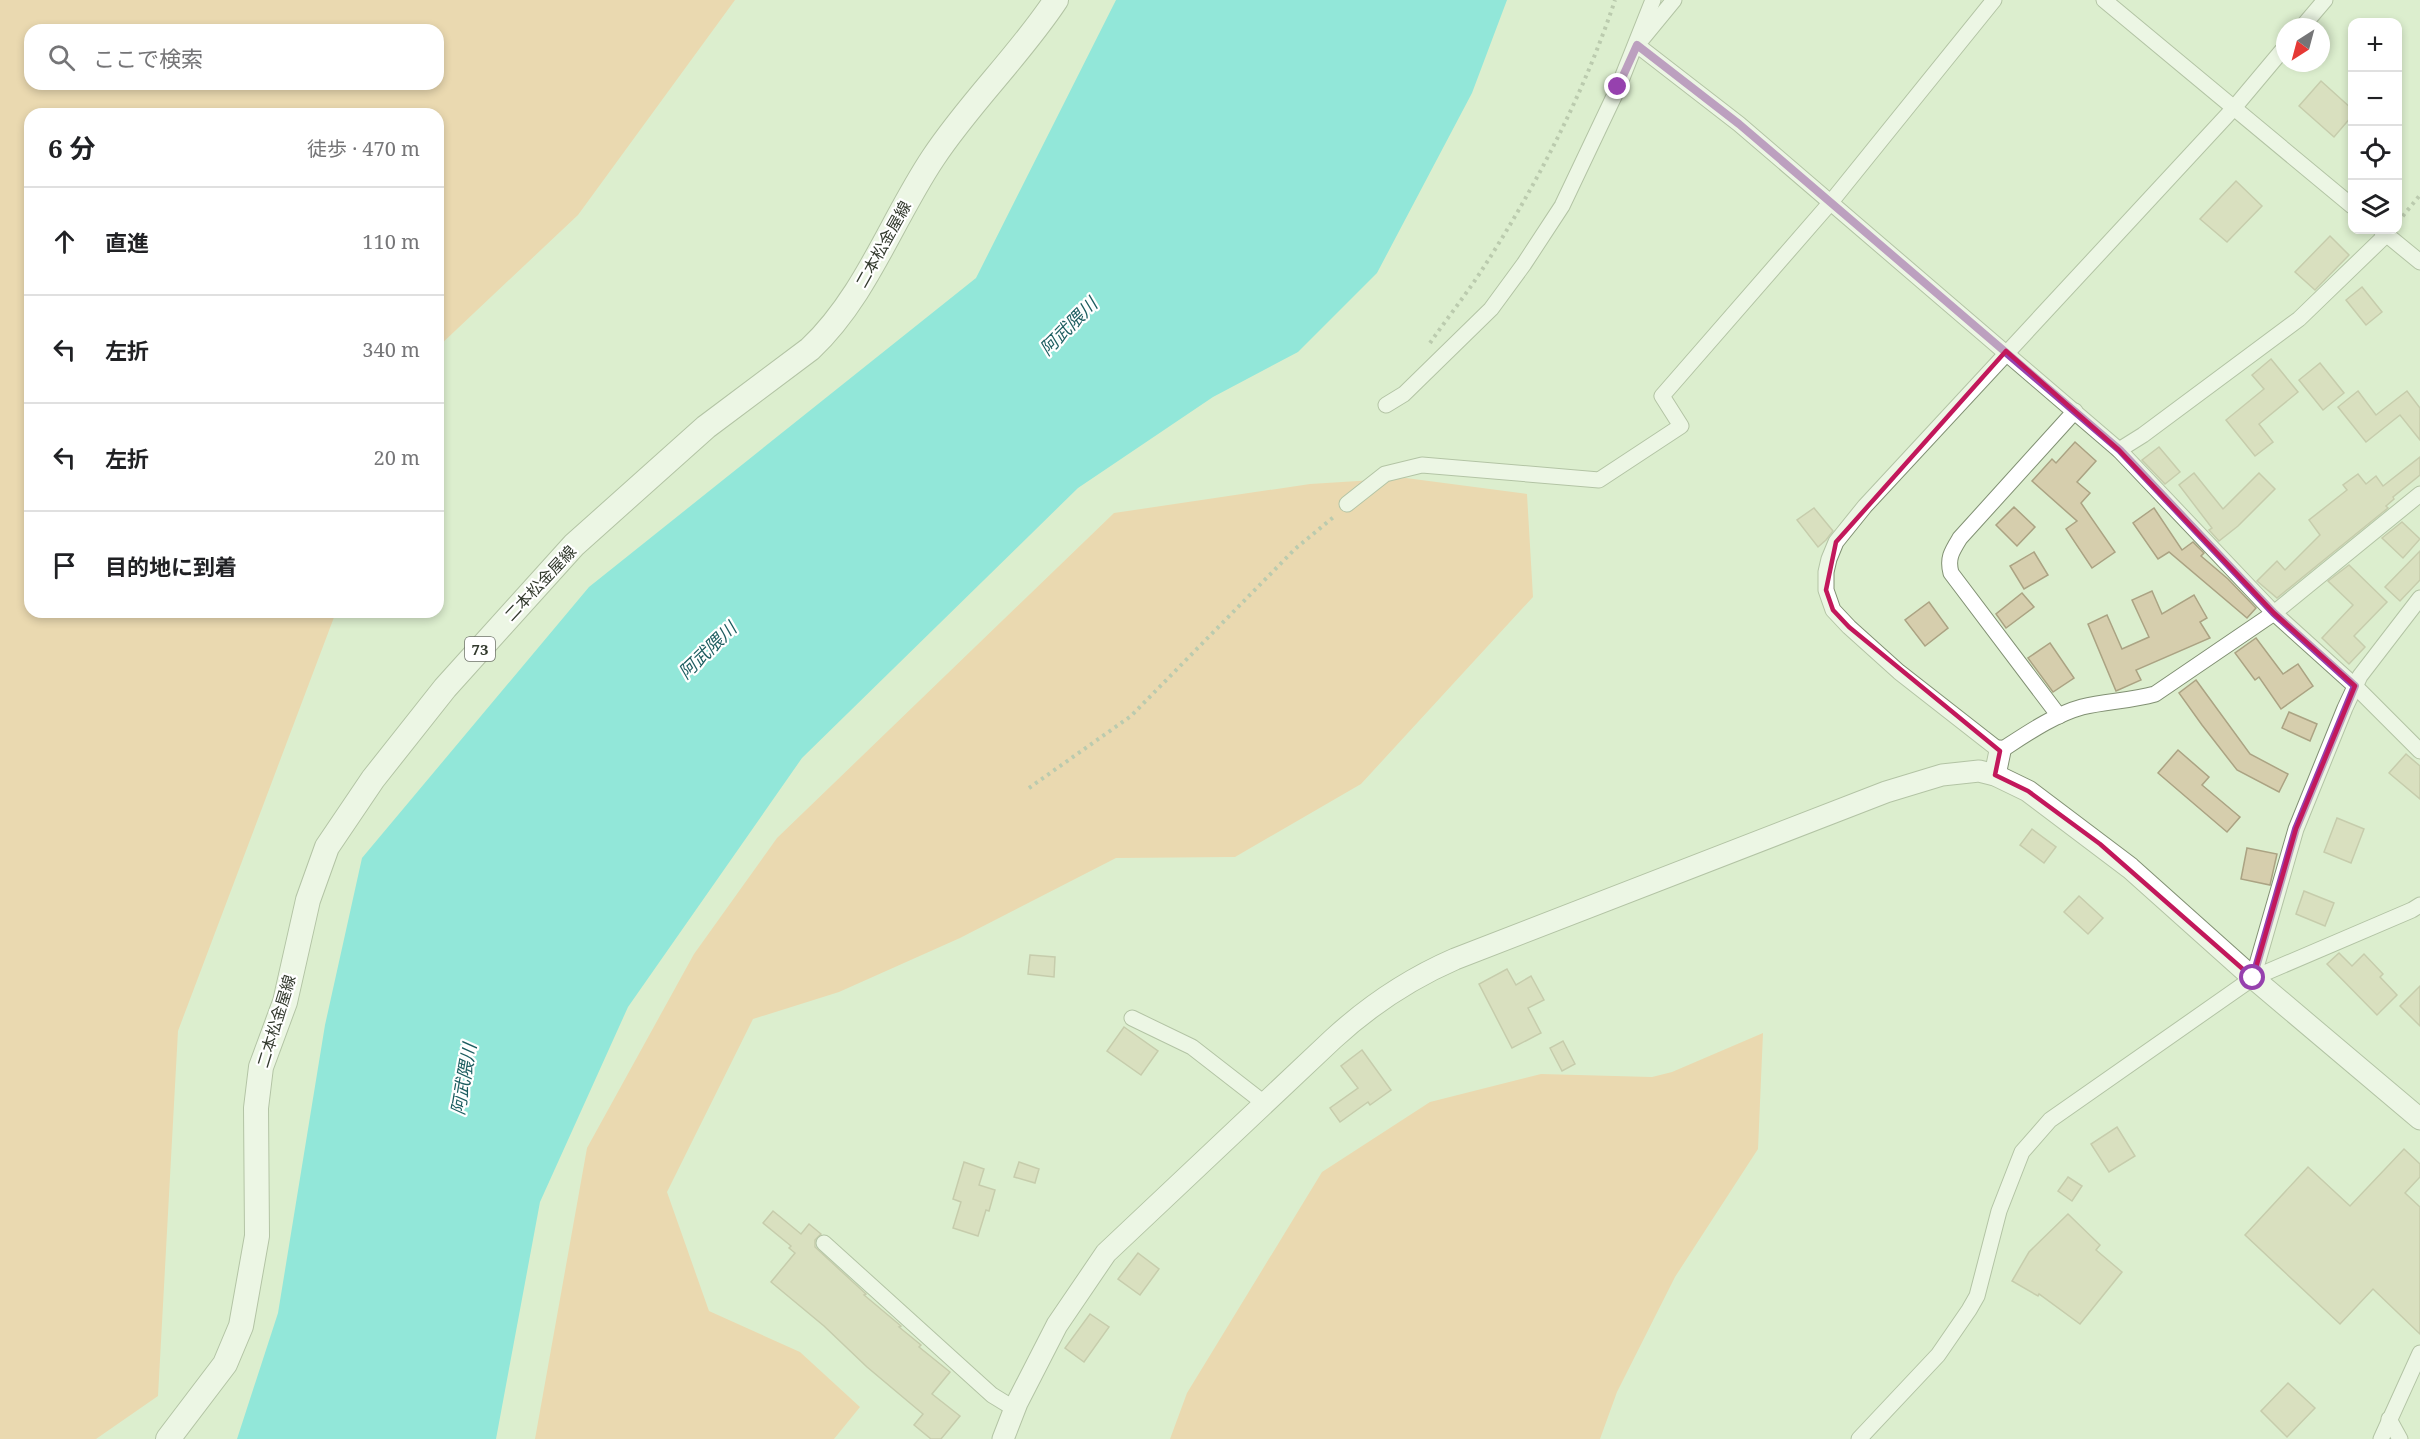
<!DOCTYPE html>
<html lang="ja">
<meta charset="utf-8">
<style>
:root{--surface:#fff;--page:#f2f2f2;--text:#202124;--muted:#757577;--line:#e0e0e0}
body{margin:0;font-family:"Noto Serif","Noto Sans JP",serif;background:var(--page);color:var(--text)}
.controls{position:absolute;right:18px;top:18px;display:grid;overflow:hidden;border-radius:12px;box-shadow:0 3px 9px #0003}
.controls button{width:54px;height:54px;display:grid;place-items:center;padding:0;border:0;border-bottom:2px solid var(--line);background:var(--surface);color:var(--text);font:30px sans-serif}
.compass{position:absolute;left:2276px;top:18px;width:54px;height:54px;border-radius:50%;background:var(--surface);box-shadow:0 3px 9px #0003;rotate:216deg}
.stop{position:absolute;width:18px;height:18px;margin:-14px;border:4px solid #9641ae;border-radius:50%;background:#fff}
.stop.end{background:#9641ae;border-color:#fff;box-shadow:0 2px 6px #0008}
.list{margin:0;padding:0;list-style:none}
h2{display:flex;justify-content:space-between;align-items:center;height:78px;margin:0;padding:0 24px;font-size:26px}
h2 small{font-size:20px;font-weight:400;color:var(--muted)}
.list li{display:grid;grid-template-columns:39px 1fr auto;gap:18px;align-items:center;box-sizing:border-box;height:108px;padding:0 24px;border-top:2px solid var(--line)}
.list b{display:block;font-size:22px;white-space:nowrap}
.list em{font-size:20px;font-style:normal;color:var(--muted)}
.icon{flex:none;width:33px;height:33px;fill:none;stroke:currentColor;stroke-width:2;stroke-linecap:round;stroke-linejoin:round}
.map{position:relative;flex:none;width:2420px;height:1439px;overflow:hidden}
.search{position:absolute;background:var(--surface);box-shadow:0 3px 9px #0003;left:24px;top:24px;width:420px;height:66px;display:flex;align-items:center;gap:15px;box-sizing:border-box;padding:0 21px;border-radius:18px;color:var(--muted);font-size:22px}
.panel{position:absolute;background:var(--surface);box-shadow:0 3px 9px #0003;left:24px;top:108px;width:420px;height:510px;border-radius:18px}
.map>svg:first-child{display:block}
</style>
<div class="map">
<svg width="2420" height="1439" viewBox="0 0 2420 1439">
<rect width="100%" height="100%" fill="#dceece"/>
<g fill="#fabf8d" fill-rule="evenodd">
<path d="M0,0H735L578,215L438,347V114H30V612H336L178,1031L158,1396L96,1439H0ZM30,30H438V84H30Z"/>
<polygon points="1406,478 1527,494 1533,597 1361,784 1235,857 1116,858 960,938 839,992 753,1019 667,1192 709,1311 800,1352 860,1407 834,1439 535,1439 587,1148 694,954 777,838 1114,513 1310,484"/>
<polygon points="1763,1033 1758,1149 1675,1277 1617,1392 1600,1439 1170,1439 1187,1393 1322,1172 1430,1102 1541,1074 1652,1077 1672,1072"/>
</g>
<polygon fill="#39dee6" points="1116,0 1507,0 1472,93 1377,273 1298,352 1213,397 1078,488 802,758 628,1007 540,1202 496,1439 237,1439 278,1313 325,1025 362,858 589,587 976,278"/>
<g fill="#d6cead" stroke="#aba383" stroke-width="1.5">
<polygon points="2321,81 2352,109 2352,116 2334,137 2299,106"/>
<polygon points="2236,181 2262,206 2227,242 2200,219"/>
<polygon points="2330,236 2349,255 2315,290 2295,272"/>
<polygon points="2362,287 2382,312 2366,325 2346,300"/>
<polygon points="2271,359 2298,392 2259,424 2273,442 2255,456 2226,420 2264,389 2252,375"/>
<polygon points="2320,363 2344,393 2323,410 2299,380"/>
<polygon points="2358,391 2376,415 2407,391 2420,408 2420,440 2400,415 2366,442 2338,407"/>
<polygon points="2075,442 2096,461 2077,482 2090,493 2081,503 2115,552 2092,568 2066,529 2077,521 2032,481 2052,459 2056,463"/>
<polygon points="2159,447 2180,472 2165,484 2142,460"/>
<polygon points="2420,457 2420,475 2393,497 2394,499 2386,506 2388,508 2277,598 2257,581 2277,561 2285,570 2320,535 2309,520 2347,490 2343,485 2358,474 2366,484 2376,476 2383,486"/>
<polygon points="2194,473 2223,509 2259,473 2275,489 2238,526 2219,541 2209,530 2212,528 2179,485"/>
<polygon points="2014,507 2035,527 2017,546 1996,525"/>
<polygon points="1814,508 1833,531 1826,540 1818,547 1797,520"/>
<polygon points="2154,508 2182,550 2193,542 2204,553 2201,556 2228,579 2256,608 2247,618 2169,552 2158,559 2133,523"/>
<polygon points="2402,522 2420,539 2403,558 2382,538"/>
<polygon points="2420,551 2420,580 2400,601 2385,587"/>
<polygon points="2034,552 2048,575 2024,589 2010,566"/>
<polygon points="2349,565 2387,602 2354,636 2365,647 2349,664 2322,638 2353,605 2328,581"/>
<polygon points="2152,591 2162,614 2194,595 2207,618 2200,622 2210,638 2136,670 2141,680 2116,691 2088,624 2107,615 2122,649 2149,637 2132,600"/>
<polygon points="2022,593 2034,607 2006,628 1996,614"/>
<polygon points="1929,602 1948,628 1925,646 1905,620"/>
<polygon points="2256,638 2283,674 2298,664 2313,686 2281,709 2259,677 2255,680 2235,653"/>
<polygon points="2050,643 2074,678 2053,692 2028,658"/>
<polygon points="2196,680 2250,754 2288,774 2279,792 2237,770 2202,725 2179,693"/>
<polygon points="2289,712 2317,724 2310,741 2282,728"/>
<polygon points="2178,750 2209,777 2202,785 2240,817 2227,832 2158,773"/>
<polygon points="2406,754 2420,766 2420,799 2389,773"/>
<polygon points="2337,818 2364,829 2351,863 2324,852"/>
<polygon points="2032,829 2056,847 2044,863 2020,845"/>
<polygon points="2247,848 2277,854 2270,885 2241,879"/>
<polygon points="2304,891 2334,903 2325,926 2296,914"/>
<polygon points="2079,896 2103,918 2088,934 2064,912"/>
<polygon points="2339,953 2352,966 2364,954 2383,974 2380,977 2397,995 2377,1015 2327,964"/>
<polygon points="1030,955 1055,957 1054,977 1028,974"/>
<polygon points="1507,969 1516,985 1531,976 1544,1000 1528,1008 1541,1033 1512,1048 1479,984"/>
<polygon points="2420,986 2420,1026 2400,1006"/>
<polygon points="1124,1027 1158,1051 1141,1075 1107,1051"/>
<polygon points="1563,1041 1575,1064 1562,1071 1550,1048"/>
<polygon points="1362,1050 1391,1090 1370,1105 1368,1102 1340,1122 1330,1108 1358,1088 1341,1066"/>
<polygon points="2117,1127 2135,1156 2109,1172 2091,1144"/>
<polygon points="2404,1149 2420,1164 2420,1177 2405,1193 2420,1207 2420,1334 2373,1289 2340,1324 2245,1235 2308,1167 2350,1206"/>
<polygon points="964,1162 984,1169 979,1185 995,1190 989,1211 986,1210 978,1236 953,1228 961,1202 953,1199"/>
<polygon points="1019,1162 1039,1169 1035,1183 1014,1177"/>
<polygon points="2068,1177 2082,1186 2072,1201 2058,1191"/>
<polygon points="773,1211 801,1234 809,1224 821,1234 815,1240 815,1247 866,1294 864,1295 901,1326 899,1327 921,1345 919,1347 950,1372 932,1394 960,1416 941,1439 931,1439 914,1425 923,1414 867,1367 824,1326 771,1282 795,1253 789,1248 791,1246 763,1223"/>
<polygon points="2068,1214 2100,1245 2096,1250 2122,1272 2080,1324 2039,1294 2038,1296 2012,1281 2029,1252"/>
<polygon points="1138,1253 1159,1269 1140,1295 1118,1279"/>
<polygon points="1090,1314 1109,1327 1084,1362 1065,1348"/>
<polygon points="2288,1383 2315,1408 2287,1437 2261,1411"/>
</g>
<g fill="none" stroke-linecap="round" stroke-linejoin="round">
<defs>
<g id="street">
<polyline points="1674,0 1637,45 1739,124 2119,450 2274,613 2355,686 2420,751"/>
<polyline points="2104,0 2352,206"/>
<polyline points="2302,27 2325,0"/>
<path d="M2285,47L2233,109L1865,506L1836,542L1829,559L1826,572V590L1833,610L1849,627L1899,672L2000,751C2025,735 2053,715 2082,707C2106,701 2130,701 2155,694L2274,613L2420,494"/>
<polyline points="2381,230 2420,262"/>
<polyline points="1386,405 1404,394 1491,309 1524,264 1562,206 1618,88 1653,0"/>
<polyline points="2119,450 2143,435 2299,319 2387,234"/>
<polyline points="1347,504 1385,474 1422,465 1599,480 1681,426 1662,396 1831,202 1994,0"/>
<path d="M2059,716L1951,573C1947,558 1952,551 1960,538L2075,411"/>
<polyline points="2253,978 2296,829 2345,708 2360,676 2420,598"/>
<polyline points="1132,1018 1192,1047 1264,1103"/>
<polyline points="824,1243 992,1395 1015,1409"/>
<polyline points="2389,1419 2400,1439"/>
<polyline points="1859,1439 1938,1355 1969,1310 1977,1296 1999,1211 2022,1152 2050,1120 2253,978 2412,910 2420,905"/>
<polyline points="2381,1439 2420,1353"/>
</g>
<g id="secondary">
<polyline points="1995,775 2000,751"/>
<path d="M1003,1439L1017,1403L1057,1325L1106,1253L1333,1039C1370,1005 1409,979 1455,959L1886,792L1942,775L1979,771L1995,775L2028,791L2130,868L2253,978L2420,1119"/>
</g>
<path id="primary" d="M168,1439L225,1364L241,1326L257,1236L256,1108L261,1067L285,1002L308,900L327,847L373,779L445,688L574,545L706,427L810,349C866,296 891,221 933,158C970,102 1019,56 1056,0"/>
</defs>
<use href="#street" stroke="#819073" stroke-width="17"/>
<use href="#secondary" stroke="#819073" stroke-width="23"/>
<use href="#primary" stroke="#819073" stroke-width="26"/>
<g stroke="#929f88" stroke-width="4" stroke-dasharray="3 4.5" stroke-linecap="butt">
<polyline points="2398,222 2420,195"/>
<path d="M1430,343C1446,320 1464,297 1480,273C1534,190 1584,94 1615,0"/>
<polyline points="1029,788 1131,716 1295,549 1336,515"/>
</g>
<use href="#street" stroke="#fff" stroke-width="15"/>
<use href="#secondary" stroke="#fff" stroke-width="21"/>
<use href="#primary" stroke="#fff" stroke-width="24"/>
</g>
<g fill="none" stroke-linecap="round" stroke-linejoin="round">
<polyline stroke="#9641ae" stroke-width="8" points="1618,87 1637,45 1739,124 2120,450 2274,613 2355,686 2296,829 2253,978"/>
</g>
<path d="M0 0H2420V1439H0ZM2006,351L2119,450L2274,613L2355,686L2296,829L2253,978L2100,844L2028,791L1995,775L2000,751L1849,627L1833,610L1826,590L1836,542Z" fill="#dceece" fill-opacity=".55" fill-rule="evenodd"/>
<path fill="none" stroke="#c2185b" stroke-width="4.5" stroke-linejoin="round" d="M2006,351L2119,450L2274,613L2355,686L2296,829L2253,978L2100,844L2028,791L1995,775L2000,751L1849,627L1833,610L1826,590L1836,542Z"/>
<g text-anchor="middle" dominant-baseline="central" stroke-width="4.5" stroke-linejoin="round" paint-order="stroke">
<rect fill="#fff" stroke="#70746c" stroke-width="1.5" x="465" y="637" width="30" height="24" rx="4.5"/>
<g font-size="15" font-weight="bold" fill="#32392d">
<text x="480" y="649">73</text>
</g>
<g font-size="16" fill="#32392d" stroke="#fff">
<text transform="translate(883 244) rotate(-61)">二本松金屋線</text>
<text transform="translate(540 583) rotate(-47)">二本松金屋線</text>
<text transform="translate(276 1021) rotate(-73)">二本松金屋線</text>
</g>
<g font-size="18" font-style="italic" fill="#1d5d60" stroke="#fff">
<text transform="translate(1068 326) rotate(-45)">阿武隈川</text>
<text transform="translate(707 650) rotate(-44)">阿武隈川</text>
<text transform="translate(463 1079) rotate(-80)">阿武隈川</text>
</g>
</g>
</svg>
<div class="controls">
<button>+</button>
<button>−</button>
<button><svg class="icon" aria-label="locate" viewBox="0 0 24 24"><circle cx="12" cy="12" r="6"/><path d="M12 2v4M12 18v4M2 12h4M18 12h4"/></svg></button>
<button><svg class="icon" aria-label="layers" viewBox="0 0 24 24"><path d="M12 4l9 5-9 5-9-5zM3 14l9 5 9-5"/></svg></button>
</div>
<svg class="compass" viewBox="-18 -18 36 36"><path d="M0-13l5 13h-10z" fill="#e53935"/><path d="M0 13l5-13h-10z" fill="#757577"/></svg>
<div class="stop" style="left:2253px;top:978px"></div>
<div class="stop end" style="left:1618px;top:87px"></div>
<div class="search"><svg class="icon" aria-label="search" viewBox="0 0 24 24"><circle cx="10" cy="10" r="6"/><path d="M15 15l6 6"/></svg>ここで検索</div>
<section class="panel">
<h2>6 分<small>徒歩 · 470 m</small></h2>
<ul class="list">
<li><svg class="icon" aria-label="ahead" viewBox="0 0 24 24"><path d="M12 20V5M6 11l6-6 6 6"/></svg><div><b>直進</b></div><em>110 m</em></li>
<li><svg class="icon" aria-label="left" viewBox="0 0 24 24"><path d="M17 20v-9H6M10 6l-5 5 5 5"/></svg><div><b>左折</b></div><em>340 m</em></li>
<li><svg class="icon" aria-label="left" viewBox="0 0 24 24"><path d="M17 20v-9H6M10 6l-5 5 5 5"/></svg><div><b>左折</b></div><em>20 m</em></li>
<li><svg class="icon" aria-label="arrive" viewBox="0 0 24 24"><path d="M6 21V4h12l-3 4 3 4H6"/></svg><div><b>目的地に到着</b></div></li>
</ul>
</section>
</div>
